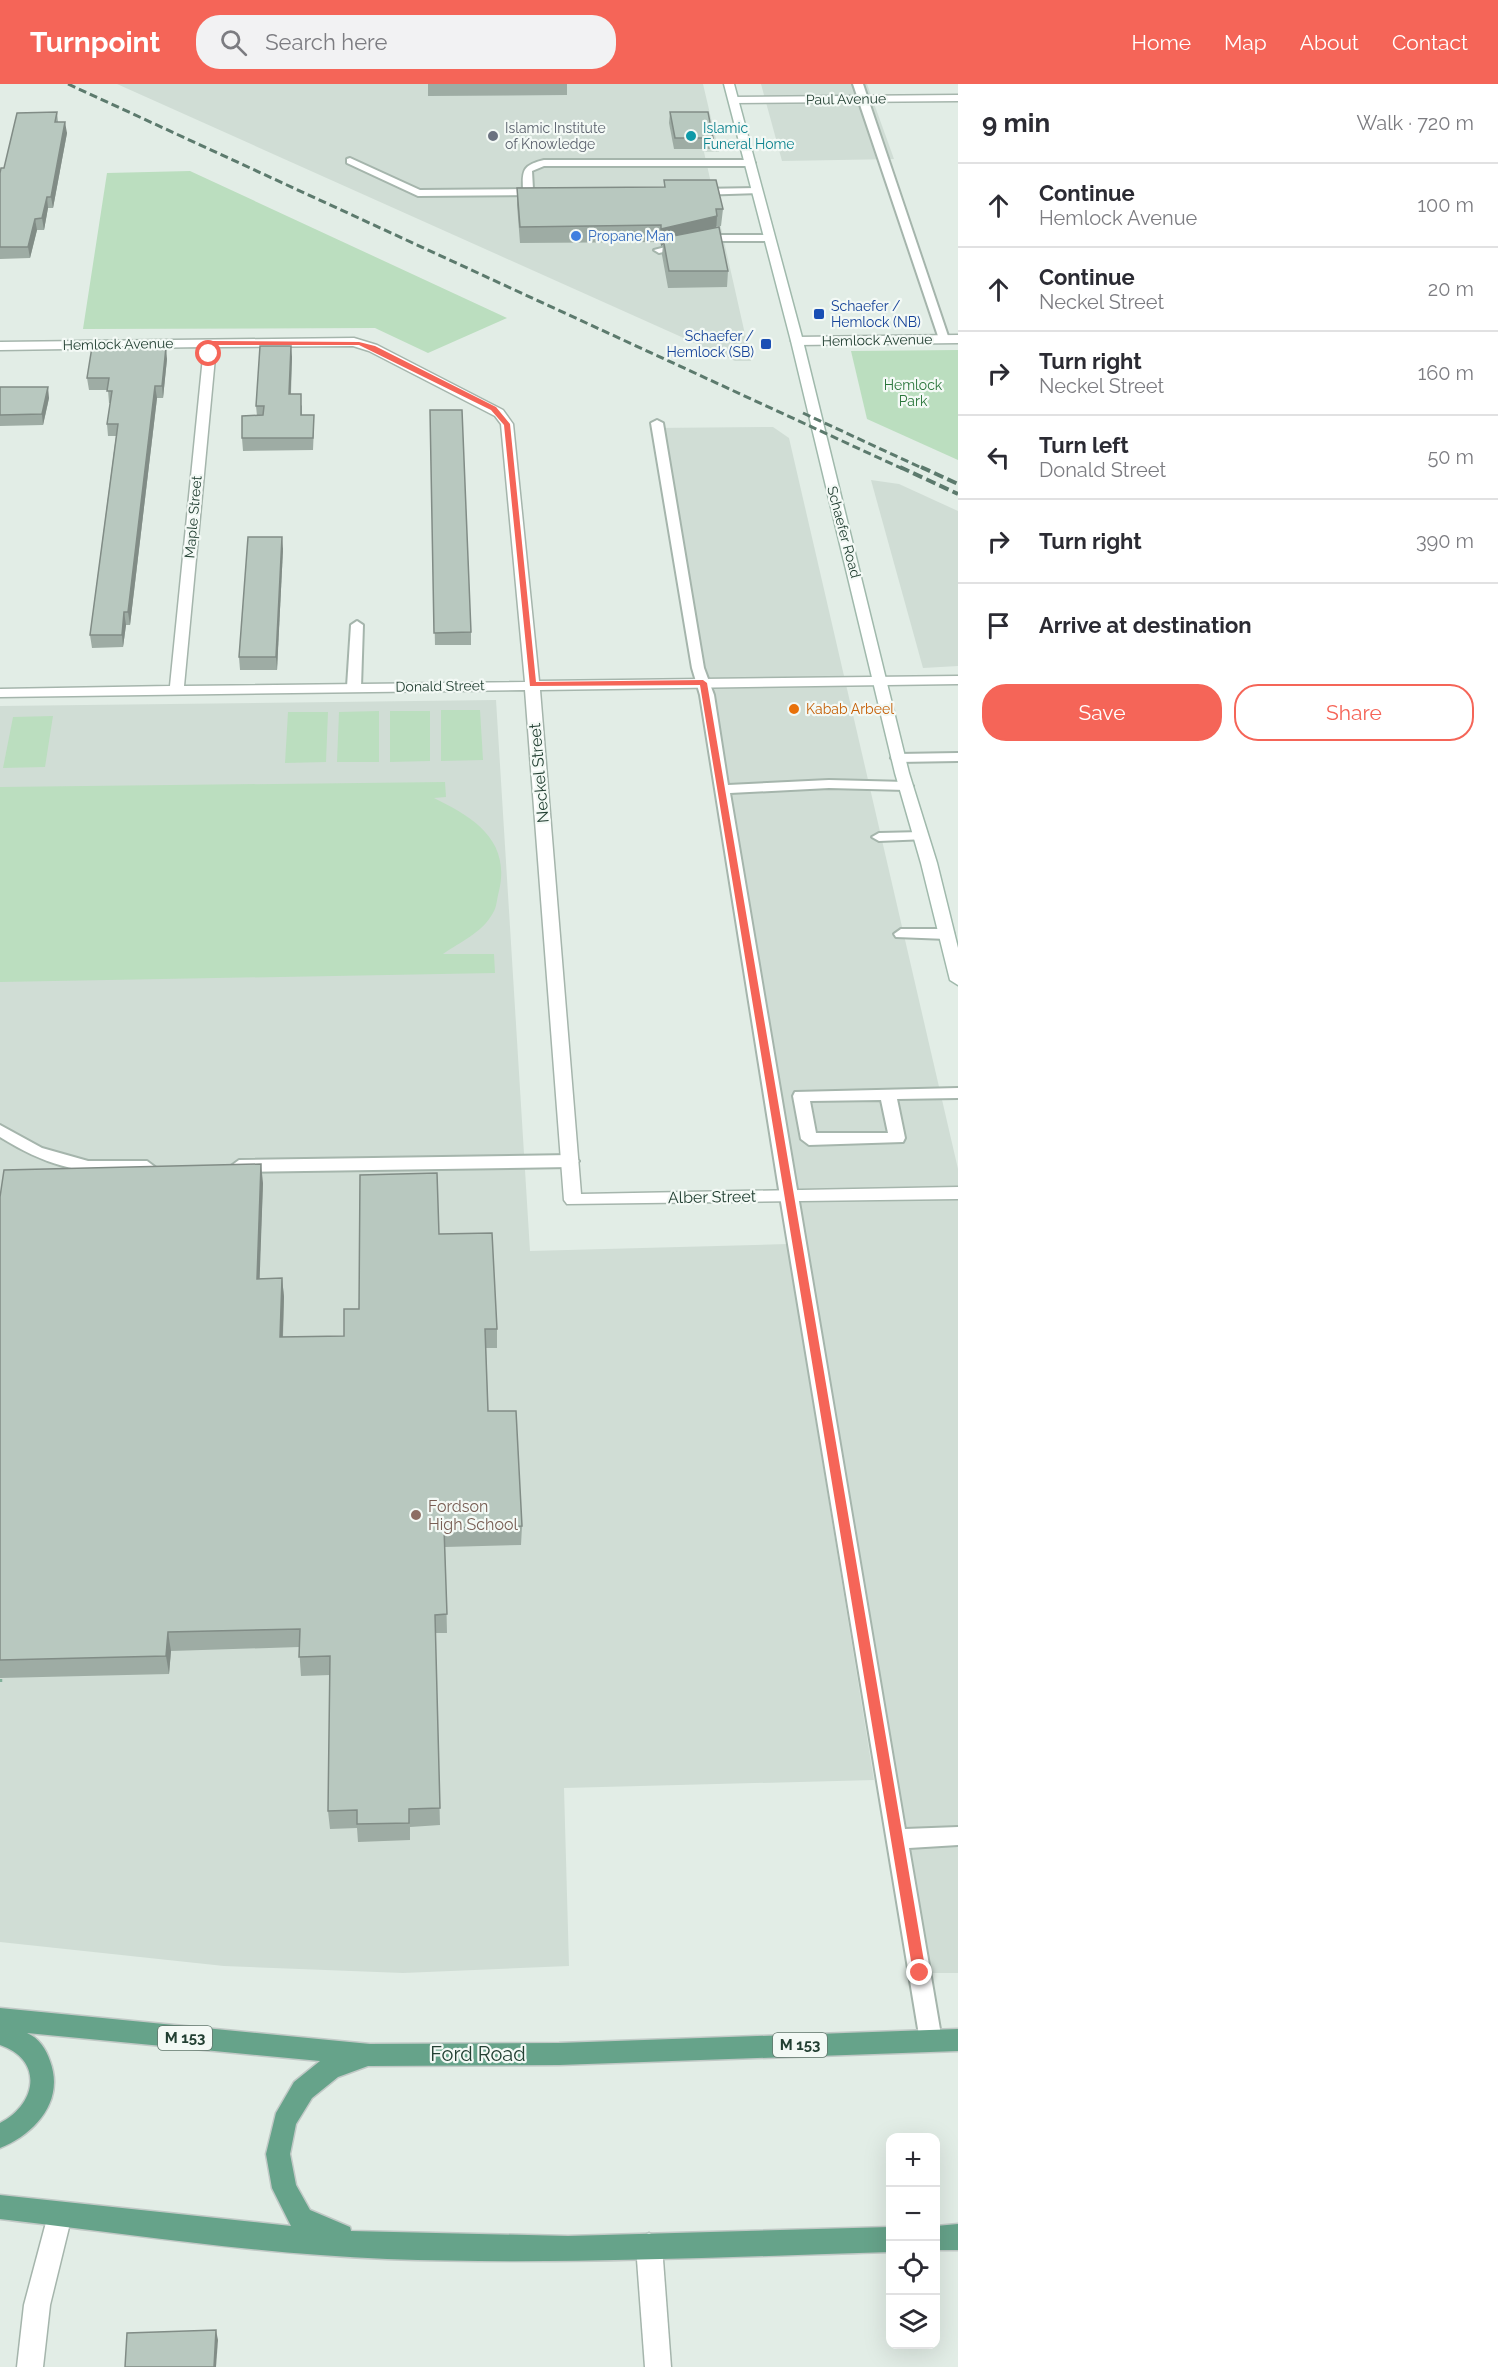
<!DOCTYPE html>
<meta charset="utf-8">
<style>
:root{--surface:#fff;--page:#f2f2f3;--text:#2b2b33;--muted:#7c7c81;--line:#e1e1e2;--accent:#f56558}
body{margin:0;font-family:Raleway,sans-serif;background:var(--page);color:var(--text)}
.controls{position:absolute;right:18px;bottom:18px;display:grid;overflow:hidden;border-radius:12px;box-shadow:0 6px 24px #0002}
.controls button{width:54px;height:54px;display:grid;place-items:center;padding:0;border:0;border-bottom:2px solid var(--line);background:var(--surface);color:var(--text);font:30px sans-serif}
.stop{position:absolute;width:18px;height:18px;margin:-14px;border:4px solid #f56558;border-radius:50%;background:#fff}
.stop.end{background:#f56558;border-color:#fff;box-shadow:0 2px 6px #0008}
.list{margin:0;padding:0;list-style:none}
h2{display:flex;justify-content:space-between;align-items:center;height:78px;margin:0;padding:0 24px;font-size:26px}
h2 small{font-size:20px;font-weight:400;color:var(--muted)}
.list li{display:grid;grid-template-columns:39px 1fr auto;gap:18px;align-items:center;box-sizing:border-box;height:84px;padding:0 24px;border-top:2px solid var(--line)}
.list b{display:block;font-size:22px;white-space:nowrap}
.list p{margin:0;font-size:20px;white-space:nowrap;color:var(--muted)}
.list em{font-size:20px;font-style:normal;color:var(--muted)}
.actions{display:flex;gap:12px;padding:18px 24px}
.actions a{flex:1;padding:14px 0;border:2px solid var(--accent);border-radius:24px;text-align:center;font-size:21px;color:var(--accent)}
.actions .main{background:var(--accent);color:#fff}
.icon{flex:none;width:33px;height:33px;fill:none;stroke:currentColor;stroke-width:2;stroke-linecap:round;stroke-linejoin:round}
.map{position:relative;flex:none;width:958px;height:2283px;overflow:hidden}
header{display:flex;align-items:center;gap:36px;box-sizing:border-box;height:84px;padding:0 30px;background:var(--accent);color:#fff}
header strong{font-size:28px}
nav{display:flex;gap:33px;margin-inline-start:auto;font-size:21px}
.search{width:420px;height:54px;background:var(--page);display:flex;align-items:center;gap:15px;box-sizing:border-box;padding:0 21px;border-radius:24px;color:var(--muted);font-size:22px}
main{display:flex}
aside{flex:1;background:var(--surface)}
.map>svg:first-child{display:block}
</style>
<header>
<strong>Turnpoint</strong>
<div class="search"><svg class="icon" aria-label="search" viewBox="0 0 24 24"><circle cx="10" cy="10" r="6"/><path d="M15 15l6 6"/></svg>Search here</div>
<nav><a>Home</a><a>Map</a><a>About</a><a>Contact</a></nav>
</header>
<main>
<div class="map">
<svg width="958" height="2283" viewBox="0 0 958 2283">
<rect width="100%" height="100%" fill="#e2ede6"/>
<g fill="#d0ddd5">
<polygon points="117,0 703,0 719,68 704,68 751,277 735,277"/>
<polygon points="761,0 867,0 894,75 782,77"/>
<polygon points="773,343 789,354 958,1085 958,1889 920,1889 652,344"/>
<polygon points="871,396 899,400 958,427 958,582 923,584"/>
<polygon points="496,616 530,1167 787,1160 874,1696 564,1704 569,1882 403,1889 224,1882 0,1858 0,622"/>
</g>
<g fill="#bbdebf">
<polygon points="190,87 507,234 428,269 375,244 83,245 107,89"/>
<polygon points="958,266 958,376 867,335 851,267"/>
<polygon points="441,626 480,626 483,676 441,677"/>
<polygon points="379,627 379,678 337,678 339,628"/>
<polygon points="390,627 430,627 430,677 390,678"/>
<polygon points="288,628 328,628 326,678 285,679"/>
<polygon points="53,632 45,683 3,684 13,633"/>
<path d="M445,698L446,713L434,714C473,733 511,756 499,807C497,813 497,823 493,829C482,849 460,858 443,870H494L495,889L0,898V703Z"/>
</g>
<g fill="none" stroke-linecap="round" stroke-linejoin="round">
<defs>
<g id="lane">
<polygon points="853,0 863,0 949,255 948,257 939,255"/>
<path d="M350,74L420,106L523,105C522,85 524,81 544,76H750L755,79L750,82H544L532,87L533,105L545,108L540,111L418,112L347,79V75Z"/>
<polygon points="757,104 760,105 760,109 698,111 693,108 698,105"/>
<polygon points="711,151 769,151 774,154 769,157 711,157 659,169 654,166"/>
<polygon points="657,336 663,339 704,584 714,611 728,701 829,696 906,698 913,702 906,706 829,704 730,709 905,1745 958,1743 958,1761 909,1764 942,1957 939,1964 931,1967 923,1964 920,1957 780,1112 700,611 692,584 651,339"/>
<polygon points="357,537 363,541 361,603 354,607 347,603 351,541"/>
<polygon points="958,669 958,677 898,678 891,674 898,670"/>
<polygon points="922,748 927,749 927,755 879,757 872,753 879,749"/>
<polygon points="901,845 947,845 954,850 947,855 896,853 894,850"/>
<path d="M958,1004V1014L897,1015L905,1054L903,1058L809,1061L801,1055L793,1012L795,1008ZM881,1016L888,1049H816L810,1017Z"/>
<path d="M0,1041L42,1064L88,1077H147L155,1083C150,1091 138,1089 129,1089C76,1089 45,1081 0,1053Z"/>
<polygon points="571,1071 579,1077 571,1083 239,1088 231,1082 239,1076"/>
</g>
<g id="street">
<polygon points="958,11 958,17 734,19 729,16 734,13"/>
<polygon points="958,251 958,259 797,261 791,257 797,253"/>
<path d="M354,254L377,261L503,326L513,340L539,597L958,592V600L540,606L581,1110L958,1103V1115L567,1120L564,1116L525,606L0,613V605L170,602L204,263L0,266V258ZM353,262L369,267L495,332L501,340L525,598L184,602L216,263Z"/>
<polygon points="60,2119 69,2122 72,2131 50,2221 43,2283 17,2283 24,2221 48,2131 51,2122"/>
<polygon points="649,2149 658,2153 662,2162 671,2283 645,2283 636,2162 640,2153"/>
</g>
<polygon id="secondary" points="724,0 734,0 803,257 909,689 937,779 958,864 958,901 950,896 921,779 895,689 791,257"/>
<g id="primary">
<path d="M0,1924L370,1960L559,1959L958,1945V1967L559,1981L368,1982L338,1993L312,2014L296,2040L290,2070L296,2101L310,2126L350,2143L351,2147L568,2152L890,2143V2168C723,2173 555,2181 387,2175C258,2170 129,2150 0,2135V2111L291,2142L272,2104L266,2070L276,2029L294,1998L320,1977L27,1949C39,1954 46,1965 50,1977C65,2017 35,2050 0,2064V2039C37,2020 44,1976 0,1961Z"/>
<polygon points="958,2140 958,2166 936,2166 936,2142"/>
</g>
</defs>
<use href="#lane" stroke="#a5b5ac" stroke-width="4"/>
<use href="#street" stroke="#a5b5ac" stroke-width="3"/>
<use href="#secondary" stroke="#a0b9ac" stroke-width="3"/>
<use href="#primary" stroke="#c1c9c6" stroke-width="3"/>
<polyline stroke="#82b19b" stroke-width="4.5" stroke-dasharray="4 6" stroke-linecap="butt" points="0,1595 0,1598"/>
<use href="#lane" fill="#fff" fill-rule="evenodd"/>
<use href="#street" fill="#fff" fill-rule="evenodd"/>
<use href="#secondary" fill="#fff" fill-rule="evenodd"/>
<use href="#primary" fill="#66a38a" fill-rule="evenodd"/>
<g stroke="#5c7a6d" stroke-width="3" stroke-dasharray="8 4" stroke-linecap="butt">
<polyline points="68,0 903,385"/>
<polyline points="803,329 924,385"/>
</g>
<g stroke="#5c7a6d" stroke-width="4" stroke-dasharray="10 4.5" stroke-linecap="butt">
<polyline points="900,383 958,410"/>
<polyline points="921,383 958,400"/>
</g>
</g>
<g fill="#9eaca4">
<polygon points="428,0 567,0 567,11 428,12"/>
<polygon points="57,28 58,38 67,49 53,124 48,124 44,146 37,146 30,174 0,175 0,89 4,84"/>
<polygon points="670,28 713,54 712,65 674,65 669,39"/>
<polygon points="664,96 723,125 721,142 716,142 716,143 728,187 727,203 668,204 662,171 663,161 661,162 660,158 520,159 517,121 517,104 664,103"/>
<polygon points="292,273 291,310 302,322 302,331 314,343 313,366 243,367 242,354 257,332 256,322"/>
<polygon points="167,275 163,314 157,314 130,541 126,541 123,563 92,564 90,551 116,352 108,352 107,340 110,319 109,319 108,306 89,306 87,294"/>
<polygon points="0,303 49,314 43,341 0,342"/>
<polygon points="430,326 471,548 471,561 435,561"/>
<polygon points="283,465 277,586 240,586 239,573"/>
<polygon points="263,1099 259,1195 282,1194 284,1213 283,1253 344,1252 359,1225 439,1150 497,1245 497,1264 486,1264 488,1327 522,1442 521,1461 445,1463 447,1549 435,1549 440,1741 410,1743 410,1756 358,1758 357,1744 330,1745 328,1727 330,1591 301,1592 299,1563 171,1567 169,1590 0,1594 0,1113"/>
</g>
<g fill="#818c86">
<polygon points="65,38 67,49 53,124 51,113"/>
<polygon points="47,113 48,124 44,146 42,134"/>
<polygon points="717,132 716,149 663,154 663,161 661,162 661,145"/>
<polygon points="35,135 37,146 30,174 28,163"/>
<polygon points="291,262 292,273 290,322 289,310"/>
<polygon points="166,263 167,275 163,314 162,302"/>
<polygon points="155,302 157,314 130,541 128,528"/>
<polygon points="48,303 49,314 43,341 42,330"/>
<polygon points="282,453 283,465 277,586 276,573"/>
<polygon points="124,528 126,541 123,563 122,551"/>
<polygon points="261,1080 263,1099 259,1214 257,1195"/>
<polygon points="282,1194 284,1213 282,1272 280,1253"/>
<polygon points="168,1548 171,1567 169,1590 166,1572"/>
<polygon points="216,2246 218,2256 216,2283 214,2283"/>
</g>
<g fill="#b8c8bf" stroke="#818c86" stroke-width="1.5">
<polygon points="57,28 55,38 65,38 51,113 47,113 42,134 35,135 28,163 0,163 0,89 1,84 4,84 17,29"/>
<polygon points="670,28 708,28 713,54 675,54"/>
<polygon points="664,96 716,96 723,125 716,125 717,132 661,145 661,141 520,143 517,104 665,103"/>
<polygon points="719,143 728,187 669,187 663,154"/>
<polygon points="260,262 291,262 289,310 301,310 301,331 314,331 313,354 242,354 242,332 263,331 264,322 256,322"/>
<polygon points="92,263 166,263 162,302 155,302 128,528 124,528 122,551 90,551 118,340 107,340 112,307 107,307 109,294 87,294"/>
<polygon points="0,303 48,303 42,330 0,331"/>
<polygon points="430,326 462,326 471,548 434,549"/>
<polygon points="248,453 282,453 276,573 239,573"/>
<polygon points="261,1080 257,1195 282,1194 280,1253 344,1252 344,1225 359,1225 360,1091 437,1089 439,1150 492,1149 497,1245 485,1245 488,1327 516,1327 522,1442 444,1444 447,1530 435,1531 440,1724 409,1725 409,1739 357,1740 357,1726 328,1727 330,1572 299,1573 300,1545 168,1548 166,1572 0,1576 0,1113 4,1086"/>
<polygon points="216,2246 214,2283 125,2283 127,2249"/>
</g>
<polygon fill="#f56558" points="210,257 359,258 375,262 496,323 510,340 536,598 703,596 707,599 926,1889 924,1893 920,1895 913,1889 700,601 530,602 504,341 491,326 359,261 213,261 212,270 209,272 205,270 207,259"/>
<circle fill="#6b7280" stroke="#f3f9f5" stroke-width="2" cx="493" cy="52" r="6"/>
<circle fill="#0f9aa8" stroke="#f3f9f5" stroke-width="2" cx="691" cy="52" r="6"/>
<circle fill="#3f7fe0" stroke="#f3f9f5" stroke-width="2" cx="576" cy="152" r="6"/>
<g fill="#1a4fb4" stroke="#f3f9f5" stroke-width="2">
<rect x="813" y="224" width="12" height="12" rx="3"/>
<rect x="760" y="254" width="12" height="12" rx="3"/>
</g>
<circle fill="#e8710a" stroke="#f3f9f5" stroke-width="2" cx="794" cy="625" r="6"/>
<circle fill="#8d6e63" stroke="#f3f9f5" stroke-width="2" cx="416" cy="1431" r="6"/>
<g text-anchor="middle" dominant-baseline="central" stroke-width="4.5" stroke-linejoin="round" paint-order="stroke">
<g font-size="14" fill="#223f32" stroke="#f3f9f5">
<text transform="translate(846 15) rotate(-1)">Paul Avenue</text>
<text transform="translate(877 256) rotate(-1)">Hemlock Avenue</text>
<text transform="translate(118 260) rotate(-1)">Hemlock Avenue</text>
<text transform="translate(193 433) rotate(-85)">Maple Street</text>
<text transform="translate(844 448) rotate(75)">Schaefer Road</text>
<text transform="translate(440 602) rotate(-1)">Donald Street</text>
</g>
<g font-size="14" fill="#5b616d" stroke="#f3f9f5" text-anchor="start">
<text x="505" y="44">Islamic Institute<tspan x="505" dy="16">of Knowledge</tspan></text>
</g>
<g font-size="14" fill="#0d838f" stroke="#f3f9f5" text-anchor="start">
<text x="703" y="44">Islamic<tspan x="703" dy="16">Funeral Home</tspan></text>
</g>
<g font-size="14" fill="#366cbe" stroke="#f3f9f5" text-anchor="start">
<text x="588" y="152">Propane Man</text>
</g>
<g font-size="14" fill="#164399" stroke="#f3f9f5" text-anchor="start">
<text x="831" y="222">Schaefer /<tspan x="831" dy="16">Hemlock (NB)</tspan></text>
<text x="754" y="252" text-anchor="end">Schaefer /<tspan x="754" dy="16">Hemlock (SB)</tspan></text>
</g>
<g font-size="14" fill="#2b763c" stroke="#f3f9f5">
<text x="913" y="301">Hemlock<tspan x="913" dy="16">Park</tspan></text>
</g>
<g font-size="14" fill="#c56008" stroke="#f3f9f5" text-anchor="start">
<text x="806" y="625">Kabab Arbeel</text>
</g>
<g fill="#f3f9f5" stroke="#61776c" stroke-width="1.5">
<rect x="158" y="1942" width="54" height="24" rx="4.5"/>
<rect x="773" y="1949" width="54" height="24" rx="4.5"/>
</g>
<g font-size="15" font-weight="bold" fill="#223f32">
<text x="185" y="1954">M 153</text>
<text x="800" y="1961">M 153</text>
</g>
<g font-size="16" fill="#223f32" stroke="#f3f9f5">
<text transform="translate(539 689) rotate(-95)">Neckel Street</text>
<text transform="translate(712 1113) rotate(-1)">Alber Street</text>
</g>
<g font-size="16" fill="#785e54" stroke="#f3f9f5" text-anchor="start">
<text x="428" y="1422">Fordson<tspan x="428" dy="18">High School</tspan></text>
</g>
<g font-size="20" fill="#223f32" stroke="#f3f9f5">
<text x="478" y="1970">Ford Road</text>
</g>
</g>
</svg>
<div class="controls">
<button>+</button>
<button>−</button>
<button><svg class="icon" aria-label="locate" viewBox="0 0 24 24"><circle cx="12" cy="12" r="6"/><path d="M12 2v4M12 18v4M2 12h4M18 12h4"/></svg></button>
<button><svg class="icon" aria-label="layers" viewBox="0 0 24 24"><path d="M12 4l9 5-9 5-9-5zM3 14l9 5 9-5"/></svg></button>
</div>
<div class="stop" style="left:209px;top:270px"></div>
<div class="stop end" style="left:920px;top:1889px"></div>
</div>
<aside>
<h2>9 min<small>Walk · 720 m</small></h2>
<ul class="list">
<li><svg class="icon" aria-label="ahead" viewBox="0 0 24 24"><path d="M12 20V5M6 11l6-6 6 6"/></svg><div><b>Continue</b><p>Hemlock Avenue</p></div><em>100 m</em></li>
<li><svg class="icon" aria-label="ahead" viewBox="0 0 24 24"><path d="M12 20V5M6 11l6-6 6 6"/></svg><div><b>Continue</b><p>Neckel Street</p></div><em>20 m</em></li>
<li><svg class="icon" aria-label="right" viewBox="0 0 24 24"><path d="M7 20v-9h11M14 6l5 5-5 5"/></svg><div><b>Turn right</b><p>Neckel Street</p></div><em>160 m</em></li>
<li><svg class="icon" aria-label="left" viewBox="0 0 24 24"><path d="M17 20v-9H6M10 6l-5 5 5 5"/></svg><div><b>Turn left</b><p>Donald Street</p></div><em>50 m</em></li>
<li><svg class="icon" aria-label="right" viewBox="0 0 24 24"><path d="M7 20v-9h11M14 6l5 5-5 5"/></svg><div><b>Turn right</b></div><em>390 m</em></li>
<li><svg class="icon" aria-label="arrive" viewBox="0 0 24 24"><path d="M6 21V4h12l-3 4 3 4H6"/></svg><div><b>Arrive at destination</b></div></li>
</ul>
<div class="actions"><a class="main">Save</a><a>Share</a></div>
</aside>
</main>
